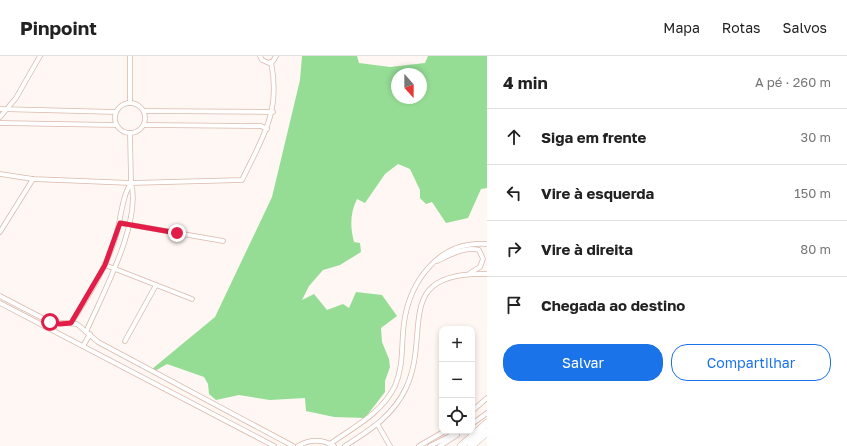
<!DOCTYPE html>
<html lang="pt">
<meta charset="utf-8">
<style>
:root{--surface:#fff;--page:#f2f2f2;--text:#222;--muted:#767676;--line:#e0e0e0;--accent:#1a73e8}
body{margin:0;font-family:"Golos Text",sans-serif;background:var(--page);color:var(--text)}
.controls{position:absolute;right:12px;bottom:12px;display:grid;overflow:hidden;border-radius:8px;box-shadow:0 2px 6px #0003}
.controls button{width:36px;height:36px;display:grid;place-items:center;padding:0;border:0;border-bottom:1px solid var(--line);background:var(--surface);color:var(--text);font:20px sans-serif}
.compass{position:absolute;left:391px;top:12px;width:36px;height:36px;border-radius:50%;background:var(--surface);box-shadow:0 2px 6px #0003;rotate:159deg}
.stop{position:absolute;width:12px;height:12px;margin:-9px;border:3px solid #e11d48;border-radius:50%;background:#fff}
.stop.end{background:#e11d48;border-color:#fff;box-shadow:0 1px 4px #0008}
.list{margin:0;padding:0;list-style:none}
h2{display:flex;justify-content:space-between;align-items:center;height:52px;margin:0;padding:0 16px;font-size:17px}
h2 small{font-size:13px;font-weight:400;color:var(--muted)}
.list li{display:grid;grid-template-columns:26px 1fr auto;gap:12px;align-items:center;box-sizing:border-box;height:56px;padding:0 16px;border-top:1px solid var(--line)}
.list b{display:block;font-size:15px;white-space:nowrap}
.list em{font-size:13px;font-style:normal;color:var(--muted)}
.actions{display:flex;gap:8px;padding:12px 16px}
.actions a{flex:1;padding:9px 0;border:1px solid var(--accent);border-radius:16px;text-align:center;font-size:14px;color:var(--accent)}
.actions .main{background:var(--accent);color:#fff}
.icon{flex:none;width:22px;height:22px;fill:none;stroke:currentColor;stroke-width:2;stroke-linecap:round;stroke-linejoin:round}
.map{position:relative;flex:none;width:487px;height:390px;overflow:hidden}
header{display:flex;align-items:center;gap:24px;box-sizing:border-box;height:56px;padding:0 20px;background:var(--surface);border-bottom:1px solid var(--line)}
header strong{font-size:19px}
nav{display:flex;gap:22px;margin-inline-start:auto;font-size:14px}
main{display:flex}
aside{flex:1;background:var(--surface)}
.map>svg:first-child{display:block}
</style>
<header>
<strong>Pinpoint</strong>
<nav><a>Mapa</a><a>Rotas</a><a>Salvos</a></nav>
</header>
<main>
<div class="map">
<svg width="487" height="390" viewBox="0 0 487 390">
<rect width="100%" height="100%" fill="#fef7f3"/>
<path fill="#95dd95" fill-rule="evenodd" d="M302,0H357L359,7L390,11L425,7L428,0H487V132L481,133L468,162L446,167L432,146L426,148L420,142V134L410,113L398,108L385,118L365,147L357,143C350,157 350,171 354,186L360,187L361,196L340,209L323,214L309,230L302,244L314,238L327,254L343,248L349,252L356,236L382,239L397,260L381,272L382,286L389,303L390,311L385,325V336L365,362L334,361L306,355L305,342L270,344L239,339L216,344L209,338L208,328L204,321L167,308L155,315L152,313L215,261L272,141L300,24ZM397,18H421V42H397Z"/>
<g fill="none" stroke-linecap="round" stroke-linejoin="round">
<defs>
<g id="street">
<polyline points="260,0 262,4 269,7 273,5 276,0"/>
<circle cx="130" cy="62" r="15"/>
<polyline points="130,47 130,0"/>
<polyline points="0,53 116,56"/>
<polyline points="144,55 273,56"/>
<polyline points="0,61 16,42 40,0"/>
<polyline points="0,67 116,69"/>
<polyline points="144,69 261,70 267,73"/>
<path d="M0,118L33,123L131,127L242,124C263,81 281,55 271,6"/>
<polyline points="120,167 223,185"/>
<polyline points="0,176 33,123"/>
<path d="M437,205C450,199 465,190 479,194L483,203L480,211L470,217"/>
<polyline points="105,209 192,243"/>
<polyline points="0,240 50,266 77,268 98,286 293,390"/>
<polyline points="0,247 274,390"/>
<path d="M71,267C88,241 104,215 114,186C121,167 121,142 131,127"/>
<path d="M86,276C102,239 142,166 131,127L130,77"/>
<polyline points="125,285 156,229"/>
<polyline points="83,290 90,278"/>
<polyline points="472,355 487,342"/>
<polyline points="472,368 487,357"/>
<polyline points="378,369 390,390"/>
<path d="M330,388C355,370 381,358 395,330C404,309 401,289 404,267C410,224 440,184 487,188"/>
<path d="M298,390C309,383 323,383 334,390"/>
<path d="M345,390C370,374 393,360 406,332C432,277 391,215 487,218"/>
<polyline points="419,390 445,375"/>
<polyline points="430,390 460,375"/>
<polyline points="440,390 457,379"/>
</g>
<g id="primary">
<polyline points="461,390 487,367"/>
<polyline points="471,390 487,376"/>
</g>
</defs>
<use href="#street" stroke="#dab9ab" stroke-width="5.5"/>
<use href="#primary" stroke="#dab9ab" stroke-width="8"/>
<use href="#street" stroke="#fff" stroke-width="4"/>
<use href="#primary" stroke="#fff" stroke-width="7"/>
</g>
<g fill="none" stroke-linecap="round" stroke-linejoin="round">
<polyline stroke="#e11d48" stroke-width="5" points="50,266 60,268 71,267 105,209 120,167 177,177"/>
</g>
</svg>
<div class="controls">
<button>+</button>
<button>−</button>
<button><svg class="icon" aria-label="locate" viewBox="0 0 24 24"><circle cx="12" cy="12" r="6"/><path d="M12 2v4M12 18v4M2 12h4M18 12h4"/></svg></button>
</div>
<svg class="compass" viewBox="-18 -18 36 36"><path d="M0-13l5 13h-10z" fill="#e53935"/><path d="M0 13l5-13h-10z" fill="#767676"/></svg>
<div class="stop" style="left:50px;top:266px"></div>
<div class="stop end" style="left:177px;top:177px"></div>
</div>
<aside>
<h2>4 min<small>A pé · 260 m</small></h2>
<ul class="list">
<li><svg class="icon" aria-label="ahead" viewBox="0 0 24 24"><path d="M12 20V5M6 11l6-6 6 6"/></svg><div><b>Siga em frente</b></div><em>30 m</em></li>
<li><svg class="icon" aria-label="left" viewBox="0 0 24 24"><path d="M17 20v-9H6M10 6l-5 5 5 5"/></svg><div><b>Vire à esquerda</b></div><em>150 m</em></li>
<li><svg class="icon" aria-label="right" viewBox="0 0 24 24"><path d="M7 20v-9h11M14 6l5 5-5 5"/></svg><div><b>Vire à direita</b></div><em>80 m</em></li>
<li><svg class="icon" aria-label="arrive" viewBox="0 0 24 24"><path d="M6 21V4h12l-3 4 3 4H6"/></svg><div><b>Chegada ao destino</b></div></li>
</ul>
<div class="actions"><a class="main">Salvar</a><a>Compartilhar</a></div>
</aside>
</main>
